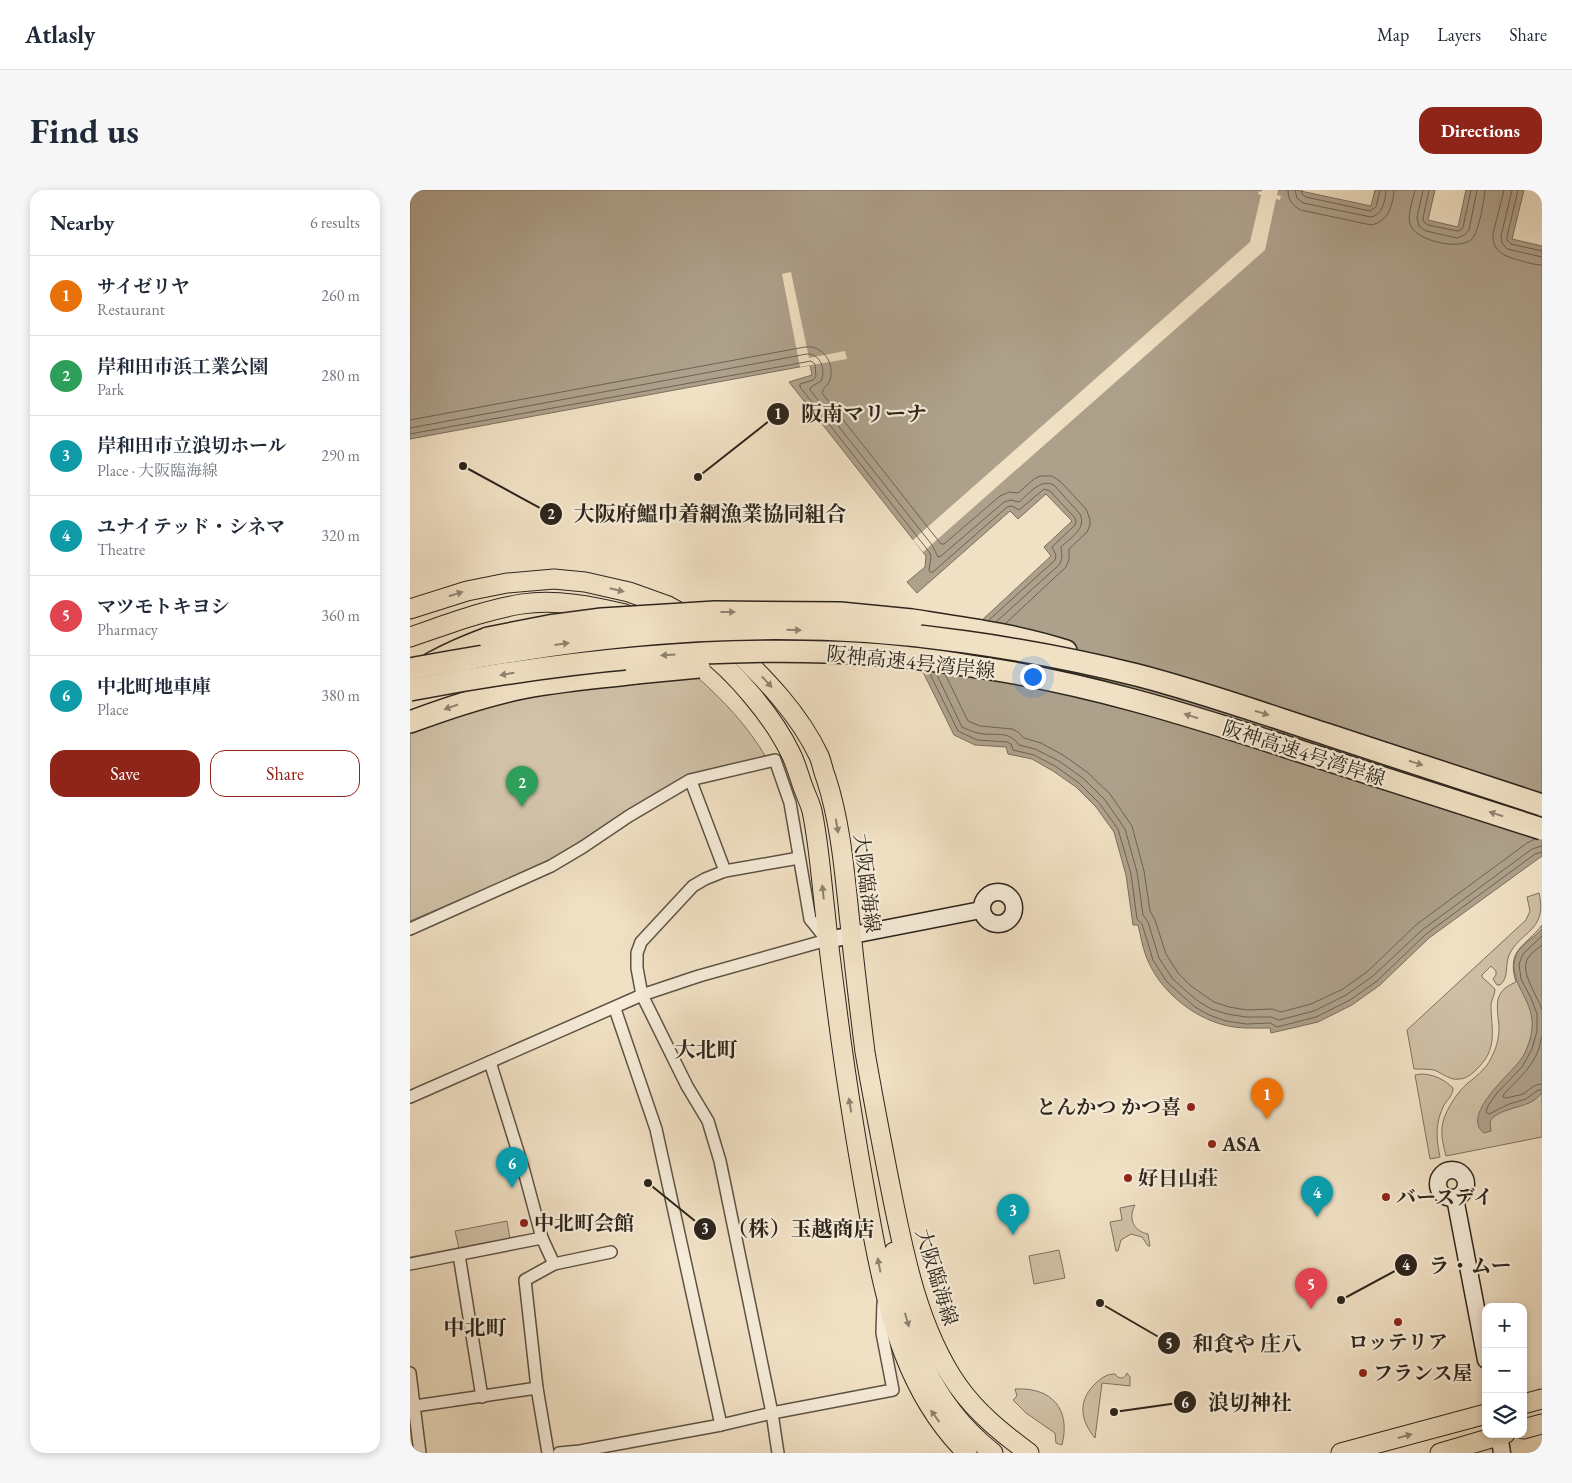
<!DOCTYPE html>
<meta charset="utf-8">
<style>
:root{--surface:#fff;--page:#f6f6f7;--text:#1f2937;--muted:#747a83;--line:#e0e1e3;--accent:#8f2418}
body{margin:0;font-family:"EB Garamond","Noto Serif JP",serif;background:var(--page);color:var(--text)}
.controls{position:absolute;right:15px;bottom:15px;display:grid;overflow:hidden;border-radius:10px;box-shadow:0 2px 8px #0003}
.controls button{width:45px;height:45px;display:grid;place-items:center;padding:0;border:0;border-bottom:1px solid var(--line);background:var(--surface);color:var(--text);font:25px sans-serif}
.you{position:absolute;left:622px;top:486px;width:18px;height:18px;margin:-12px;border:4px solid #fff;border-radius:50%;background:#1a73e8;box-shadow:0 0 0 8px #1a73e833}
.badge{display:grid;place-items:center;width:32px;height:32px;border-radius:50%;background:var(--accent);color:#fff;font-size:16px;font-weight:700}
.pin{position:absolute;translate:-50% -41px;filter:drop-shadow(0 1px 2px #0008)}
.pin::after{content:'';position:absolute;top:26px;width:18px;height:15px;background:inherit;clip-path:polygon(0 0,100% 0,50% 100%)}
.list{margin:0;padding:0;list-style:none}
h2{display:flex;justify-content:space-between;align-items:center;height:65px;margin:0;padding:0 20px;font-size:21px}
h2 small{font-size:16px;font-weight:400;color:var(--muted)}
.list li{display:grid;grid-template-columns:32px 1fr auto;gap:15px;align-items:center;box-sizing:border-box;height:80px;padding:0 20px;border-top:1px solid var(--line)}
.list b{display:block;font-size:19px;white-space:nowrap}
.list p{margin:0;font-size:16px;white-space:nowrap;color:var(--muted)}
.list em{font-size:16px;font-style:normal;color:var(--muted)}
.actions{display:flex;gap:10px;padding:15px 20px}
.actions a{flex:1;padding:11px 0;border:1px solid var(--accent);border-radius:15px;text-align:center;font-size:18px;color:var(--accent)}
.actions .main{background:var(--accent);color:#fff}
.icon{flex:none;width:28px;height:28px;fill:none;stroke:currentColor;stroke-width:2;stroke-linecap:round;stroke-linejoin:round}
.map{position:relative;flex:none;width:1132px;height:1263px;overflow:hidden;border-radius:15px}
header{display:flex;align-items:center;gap:30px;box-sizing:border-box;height:70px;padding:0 25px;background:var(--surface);border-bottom:1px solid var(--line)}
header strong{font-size:24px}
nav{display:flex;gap:28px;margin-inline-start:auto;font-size:18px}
.intro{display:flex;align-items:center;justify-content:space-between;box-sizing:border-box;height:120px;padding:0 30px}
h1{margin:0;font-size:35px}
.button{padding:12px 22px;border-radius:15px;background:var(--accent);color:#fff;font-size:18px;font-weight:700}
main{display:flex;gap:30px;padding:0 30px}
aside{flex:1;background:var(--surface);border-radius:15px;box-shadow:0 2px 8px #0003}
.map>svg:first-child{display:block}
</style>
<header>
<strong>Atlasly</strong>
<nav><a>Map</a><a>Layers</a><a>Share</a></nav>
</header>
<div class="intro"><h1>Find us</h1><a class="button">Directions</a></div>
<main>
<aside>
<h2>Nearby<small>6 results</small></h2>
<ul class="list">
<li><span class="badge" style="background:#e8710a">1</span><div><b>サイゼリヤ</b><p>Restaurant</p></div><em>260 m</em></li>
<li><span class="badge" style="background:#2e9e5b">2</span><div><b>岸和田市浜工業公園</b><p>Park</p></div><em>280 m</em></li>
<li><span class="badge" style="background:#0f9aa8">3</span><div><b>岸和田市立浪切ホール</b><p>Place · 大阪臨海線</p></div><em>290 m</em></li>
<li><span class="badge" style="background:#0f9aa8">4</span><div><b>ユナイテッド・シネマ</b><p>Theatre</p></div><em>320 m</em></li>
<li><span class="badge" style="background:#e0444e">5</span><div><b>マツモトキヨシ</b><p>Pharmacy</p></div><em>360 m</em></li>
<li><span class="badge" style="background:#0f9aa8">6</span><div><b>中北町地車庫</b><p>Place</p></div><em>380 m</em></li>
</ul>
<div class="actions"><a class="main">Save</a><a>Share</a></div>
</aside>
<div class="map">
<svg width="1132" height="1263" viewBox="0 0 1132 1263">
<rect width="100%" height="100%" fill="#f1e1c4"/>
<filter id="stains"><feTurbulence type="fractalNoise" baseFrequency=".004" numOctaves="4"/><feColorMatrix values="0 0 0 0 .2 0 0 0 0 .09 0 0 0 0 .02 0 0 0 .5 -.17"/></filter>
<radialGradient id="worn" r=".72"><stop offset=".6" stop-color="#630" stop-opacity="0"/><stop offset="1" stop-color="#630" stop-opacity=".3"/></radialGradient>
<g fill="#d0c1a7" stroke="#7e7261">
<path d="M286,486C314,511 338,536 357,569L279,586L244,604L155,661L126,677L0,731V542L67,519L139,503Z"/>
<path d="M1129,703C1131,712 1132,721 1128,730C1123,742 1107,749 1100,763C1094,774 1100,787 1090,795H1087L1083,789L1086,785V781L1081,776L1072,785V787L1085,799C1085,805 1082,808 1081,814C1081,841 1089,858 1066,880C1062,884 1056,889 1049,889C1041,891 1032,883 1024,880C1017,879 1011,879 1004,879L997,840L1116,730L1120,721L1117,707Z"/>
<path d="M1132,735V947L1036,966C1034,957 1031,948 1032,939C1032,925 1047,902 1058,893C1069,884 1078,877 1083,864C1087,856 1089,847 1089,838C1088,818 1081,802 1106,792C1096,759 1115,757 1132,735Z"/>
<path d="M1010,884C1023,884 1034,889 1043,898C1043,905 1038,909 1034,915C1025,933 1026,948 1030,967L1020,969L1005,885Z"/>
<path d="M725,1015C718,1028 723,1041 738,1044L740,1056H738L732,1047L721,1044L711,1050L708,1061H706L700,1032L712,1030L710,1018Z"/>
<polygon points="97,1031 100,1049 49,1059 45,1041"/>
<polygon points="649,1060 655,1088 624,1094 619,1066"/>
<path d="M717,1183L720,1187V1196L692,1193L685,1248C669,1229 668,1209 687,1192C693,1187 697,1184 705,1184C709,1190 715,1189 717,1183Z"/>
<path d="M605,1199C642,1197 661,1219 652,1255L646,1253L645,1243L616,1223L603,1210L607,1206Z"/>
</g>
<g fill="#aea18b" stroke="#7a6f5e">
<path d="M0,0H886L961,16L965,0H1025L1018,30L1048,37L1056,0H1114L1102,49L1132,56V666L1019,748L970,795L942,815L908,832L861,843L860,838C845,838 829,839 814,835C783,827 752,802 739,773C733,761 731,747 728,735H723L716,685L704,642L686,617L666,597L643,581L622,569L598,564L596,557L565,555L544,545L512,480L519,425L571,431L641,366L634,357L662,331L636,304L608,329L600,321L507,403L497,392L515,377L516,366L379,192L402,185L400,175L0,249Z"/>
<path d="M1132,739V903C1128,907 1124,911 1119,913C1108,918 1084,921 1080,932L1081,941L1074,943C1051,926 1097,887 1107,874C1111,870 1115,864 1117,858C1121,848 1124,835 1121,824C1117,804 1096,785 1107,763C1112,754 1125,747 1132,739Z"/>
</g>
<g fill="#f1e1c4">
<polygon points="852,0 868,0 867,5 871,6 870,10 866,9 855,60 513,362 503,350 840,52 851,5 848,4 849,1 851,2"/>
<polygon points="381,82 399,168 435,161 437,169 390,177 372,84"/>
</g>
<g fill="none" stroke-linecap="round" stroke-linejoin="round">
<g stroke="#6e6253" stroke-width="1">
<path d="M878,0C878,9 882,16 891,20L961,35C978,32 983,15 984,0"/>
<path d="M885,0L887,8L893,13L961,27C973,25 975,11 976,0"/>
<polyline points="892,0 892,4 896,7 960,21 966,17 970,0"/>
<path d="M1005,0C1003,10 997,24 1000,34C1005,51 1050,61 1062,49C1069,41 1074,11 1075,0"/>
<polyline points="1013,0 1007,28 1009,36 1016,41 1047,48 1054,45 1059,40 1067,0"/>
<polyline points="1019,0 1013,28 1014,32 1018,35 1047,41 1051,40 1053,37 1061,0"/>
<path d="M1094,0L1083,44C1082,63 1097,67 1112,71C1119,73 1125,75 1132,75"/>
<polyline points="1102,0 1091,46 1092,53 1097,59 1132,67"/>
<polyline points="1108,0 1097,47 1097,50 1101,54 1132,61"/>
<path d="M0,230L395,157C413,155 425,173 420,190C418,195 413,198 412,203L531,354H534L590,306L599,302L608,303L624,289L630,286H642L651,292L676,319L680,329V335L677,342L659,359V370L656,377L596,433"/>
<path d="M0,238L397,164C411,164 416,180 411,191L401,197L400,200L522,355L528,367L531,366L594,312L601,310L609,312C619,304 630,288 644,295L670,324C677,339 660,348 651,357L652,367L650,374L586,432"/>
<polyline points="0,244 401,171 405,174 406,187 403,190 390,194 390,197 520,363 521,367 519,380 520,382 523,382 597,317 602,316 609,320 634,299 640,301 665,328 666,331 665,335 642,357 646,365 645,370 579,430"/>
<polyline points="519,482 548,541 567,550 597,552 601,554 603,560 624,565 645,576 669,593 690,614 708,639 721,684 727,729 732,734 743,770 757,792 785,817 799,825 816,831 836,834 860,833 867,837 906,827 940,810 967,791 1016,744 1125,664 1132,662"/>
<path d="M526,483L552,537C557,539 562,542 568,543C584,547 598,539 609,555L625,559L649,571L674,589L695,610L715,639L727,682L733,725L738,732L749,768L762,788L776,801L788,811L801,819L817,824L836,827H861L869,830L904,821L936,805L963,786L1012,740L1122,659L1132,656"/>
<polyline points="535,484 558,531 570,536 602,539 608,542 614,548 631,553 653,565 677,582 700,604 722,636 734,681 740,721 745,730 756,764 768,783 781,796 804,812 819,817 837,820 862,819 871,822 901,814 933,799 958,781 1007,734 1117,653 1125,649"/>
<polyline points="1132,746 1113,764 1109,774 1111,789 1121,808 1127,824 1127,841 1122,859 1112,877 1087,903 1078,916 1076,922 1079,924 1099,914 1116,909 1128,900 1132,900"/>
<path d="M1132,755C1127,759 1121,763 1118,768C1109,782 1128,806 1132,820"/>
<path d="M1132,846C1130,851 1130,856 1128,861C1121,879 1106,891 1094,904L1093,907L1096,908C1102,906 1108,906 1113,904C1120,900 1123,894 1132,894"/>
</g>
<defs>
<g id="street">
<polyline points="282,594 315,681"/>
<polyline points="0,739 141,676 173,657 219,626 280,590 365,570 380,613 400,729 417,750 289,786 232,805 0,907"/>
<polyline points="205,819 246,939 311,1235"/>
<polyline points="80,872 114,981 132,1048 144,1074"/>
<polyline points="49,1065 72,1207"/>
<polyline points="0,1074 132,1048"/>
<polyline points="0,1183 10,1263"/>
<polyline points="5,1216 127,1198"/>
<polyline points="138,1263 127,1198 115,1090 144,1074 201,1062"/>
<polyline points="149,1263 170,1261 311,1235 362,1223 483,1200 472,1143 473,1113"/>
<polyline points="368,1263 362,1223 310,971 298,931 277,896 232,805 227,778 227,763 231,752 283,696 295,689 315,681 389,668"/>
</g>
<g id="secondary">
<circle cx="588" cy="718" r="16"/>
<polyline points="417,750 571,720"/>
<circle cx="1042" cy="994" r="14"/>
<polyline points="1045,1008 1076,1170"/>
<polyline points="1089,1244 1092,1263"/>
</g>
<g id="primary">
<polyline points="0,419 57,401 97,393 144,389 175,392 219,402 258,416 276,426"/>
<path d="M0,447C36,435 74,420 112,414C146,409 182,416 215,424"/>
<path d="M320,455C354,488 389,523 409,566C412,573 413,581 416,588C432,637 435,690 441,742C445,782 450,822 455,862C462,903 470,944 478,985C492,1055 506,1136 548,1196C567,1223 592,1243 619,1263"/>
<path d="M292,457C325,482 363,526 381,564C386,574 389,586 393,597C396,605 400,613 402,621C409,654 411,688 415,721C418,752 422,782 426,812C436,892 449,971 464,1050C479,1128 499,1206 557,1263"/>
<path d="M484,1062L483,1064C499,1145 515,1209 583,1263"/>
<polyline points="1113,1214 1132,1209"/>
<polyline points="1113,1239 1132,1234"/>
<polyline points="931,1263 1076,1224"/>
<polyline points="1030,1263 1095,1244"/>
</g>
<g id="highway">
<path d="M502,430C554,438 607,445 656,461"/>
<path d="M22,473C40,463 59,455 78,448"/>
<path d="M0,532C35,519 71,507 107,499C146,491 186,488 226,483"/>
</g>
</defs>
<use href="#street" stroke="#5e5345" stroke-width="14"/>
<use href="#secondary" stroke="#2d241b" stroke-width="19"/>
<use href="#primary" stroke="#2d241b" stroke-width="21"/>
<use href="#highway" stroke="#2d241b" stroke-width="24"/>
<use href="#street" stroke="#f6ecd9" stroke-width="11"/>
<use href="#secondary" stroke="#f6ecd9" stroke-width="16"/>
<use href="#primary" stroke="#f1e1c4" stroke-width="19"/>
<use href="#highway" stroke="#f1e1c4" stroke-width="21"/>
<defs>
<g id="highway-bridge">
<polyline points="78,448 139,436 192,429 305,422 430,423 502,430"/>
<path d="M0,479C73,466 145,453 219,446C330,435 445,436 556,452C613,460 671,471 727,485C793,502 857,525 922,546C992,569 1062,592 1132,615"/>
<polyline points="226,483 289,477"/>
<path d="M0,500C137,474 277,457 417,462C467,463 518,469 567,477C673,492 776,524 877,557C962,585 1047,612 1132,639"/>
</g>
</defs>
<use href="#highway-bridge" stroke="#2d241b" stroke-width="24" stroke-linecap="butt"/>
<use href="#highway-bridge" stroke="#f1e1c4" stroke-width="21"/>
</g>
<defs><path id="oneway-solid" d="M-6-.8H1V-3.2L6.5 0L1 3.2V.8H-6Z" transform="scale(1.25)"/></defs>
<g fill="#8f8270">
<use href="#oneway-solid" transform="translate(207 400) rotate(13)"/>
<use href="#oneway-solid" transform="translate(46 404) rotate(-18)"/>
<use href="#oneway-solid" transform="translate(318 422)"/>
<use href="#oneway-solid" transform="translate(384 440) rotate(2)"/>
<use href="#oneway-solid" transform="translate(152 454) rotate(-8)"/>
<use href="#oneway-solid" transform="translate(258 465) rotate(176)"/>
<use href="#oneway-solid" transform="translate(97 484) rotate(171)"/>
<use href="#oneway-solid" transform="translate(357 492) rotate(47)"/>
<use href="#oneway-solid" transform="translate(41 517) rotate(161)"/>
<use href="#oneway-solid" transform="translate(852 523) rotate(18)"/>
<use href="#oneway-solid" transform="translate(781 526) rotate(-162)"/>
<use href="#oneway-solid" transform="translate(1006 573) rotate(18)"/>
<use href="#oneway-solid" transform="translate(1086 624) rotate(-162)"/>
<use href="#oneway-solid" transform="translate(427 636) rotate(80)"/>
<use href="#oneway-solid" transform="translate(413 702) rotate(-96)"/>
<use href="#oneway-solid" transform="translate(440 915) rotate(-99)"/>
<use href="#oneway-solid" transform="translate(469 1075) rotate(-101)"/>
<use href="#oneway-solid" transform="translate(497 1130) rotate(74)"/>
<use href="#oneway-solid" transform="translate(525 1226) rotate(-126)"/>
<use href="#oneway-solid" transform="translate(995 1246) rotate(-15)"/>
</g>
<g fill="#8f2418" stroke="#f6ecd9" stroke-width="2">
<circle cx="781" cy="917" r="5"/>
<circle cx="802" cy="954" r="5"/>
<circle cx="718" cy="988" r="5"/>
<circle cx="976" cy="1007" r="5"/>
<circle cx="114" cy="1033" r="5"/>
<circle cx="988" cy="1132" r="5"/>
<circle cx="953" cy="1183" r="5"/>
</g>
<g text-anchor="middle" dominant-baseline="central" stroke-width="4.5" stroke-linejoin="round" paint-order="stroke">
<g font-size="20" fill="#2d241b" stroke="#f6ecd9">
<text transform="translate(501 472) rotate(6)">阪神高速4号湾岸線</text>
<text transform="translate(894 563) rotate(18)">阪神高速4号湾岸線</text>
<text transform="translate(457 693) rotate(83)">大阪臨海線</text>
<text transform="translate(527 1087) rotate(73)">大阪臨海線</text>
</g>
<g font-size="20" font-weight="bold" fill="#2d241b" stroke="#f6ecd9" text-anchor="start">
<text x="771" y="917" text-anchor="end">とんかつ かつ喜</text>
<text x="812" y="954">ASA</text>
<text x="728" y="988">好日山荘</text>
<text x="986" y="1007">バースデイ</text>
<text x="124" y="1033">中北町会館</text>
<text x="988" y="1152" text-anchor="middle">ロッテリア</text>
<text x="963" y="1183">フランス屋</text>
</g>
<g font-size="21" font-weight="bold" fill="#2d241b" stroke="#f6ecd9">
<text x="296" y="859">大北町</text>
<text x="65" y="1137">中北町</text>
</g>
</g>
<path fill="none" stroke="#2d241b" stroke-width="2" d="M288 287L368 224M53 276L141 324M238 993L295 1039M931 1110L996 1075M690 1113L759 1153M704 1222L775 1212"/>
<g fill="#2d241b" stroke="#f6ecd9" stroke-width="2">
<circle cx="288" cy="287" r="5"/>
<circle cx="53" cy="276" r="5"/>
<circle cx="238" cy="993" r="5"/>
<circle cx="931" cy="1110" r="5"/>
<circle cx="690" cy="1113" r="5"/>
<circle cx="704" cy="1222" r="5"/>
<circle cx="368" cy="224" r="12"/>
<circle cx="141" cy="324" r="12"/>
<circle cx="295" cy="1039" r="12"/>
<circle cx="996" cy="1075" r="12"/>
<circle cx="759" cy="1153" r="12"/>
<circle cx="775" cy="1212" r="12"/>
</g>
<g font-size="15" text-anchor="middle" font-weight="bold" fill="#fff">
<text x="368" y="229">1</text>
<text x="141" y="329">2</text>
<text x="295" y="1044">3</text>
<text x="996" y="1080">4</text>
<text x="759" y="1159">5</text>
<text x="775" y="1218">6</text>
</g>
<g font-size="21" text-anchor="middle" font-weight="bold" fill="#2d241b" stroke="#f6ecd9" stroke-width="4.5" stroke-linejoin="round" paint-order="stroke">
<text x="454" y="231">阪南マリーナ</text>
<text x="300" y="331">大阪府鰮巾着網漁業協同組合</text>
<text x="391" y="1046">（株）玉越商店</text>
<text x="1060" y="1083">ラ・ムー</text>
<text x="837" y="1161">和食や 庄八</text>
<text x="840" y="1220">浪切神社</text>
</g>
<rect width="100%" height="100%" filter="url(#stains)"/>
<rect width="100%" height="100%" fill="url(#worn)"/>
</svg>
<div class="controls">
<button>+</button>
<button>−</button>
<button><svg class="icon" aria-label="layers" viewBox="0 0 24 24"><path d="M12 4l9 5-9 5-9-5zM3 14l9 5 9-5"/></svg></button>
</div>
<div class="you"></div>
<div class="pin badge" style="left:857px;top:929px;background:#e8710a">1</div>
<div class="pin badge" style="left:112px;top:617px;background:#2e9e5b">2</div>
<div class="pin badge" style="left:603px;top:1045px;background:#0f9aa8">3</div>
<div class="pin badge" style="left:907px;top:1027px;background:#0f9aa8">4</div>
<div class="pin badge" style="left:901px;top:1119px;background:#e0444e">5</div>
<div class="pin badge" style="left:102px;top:998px;background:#0f9aa8">6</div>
</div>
</main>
